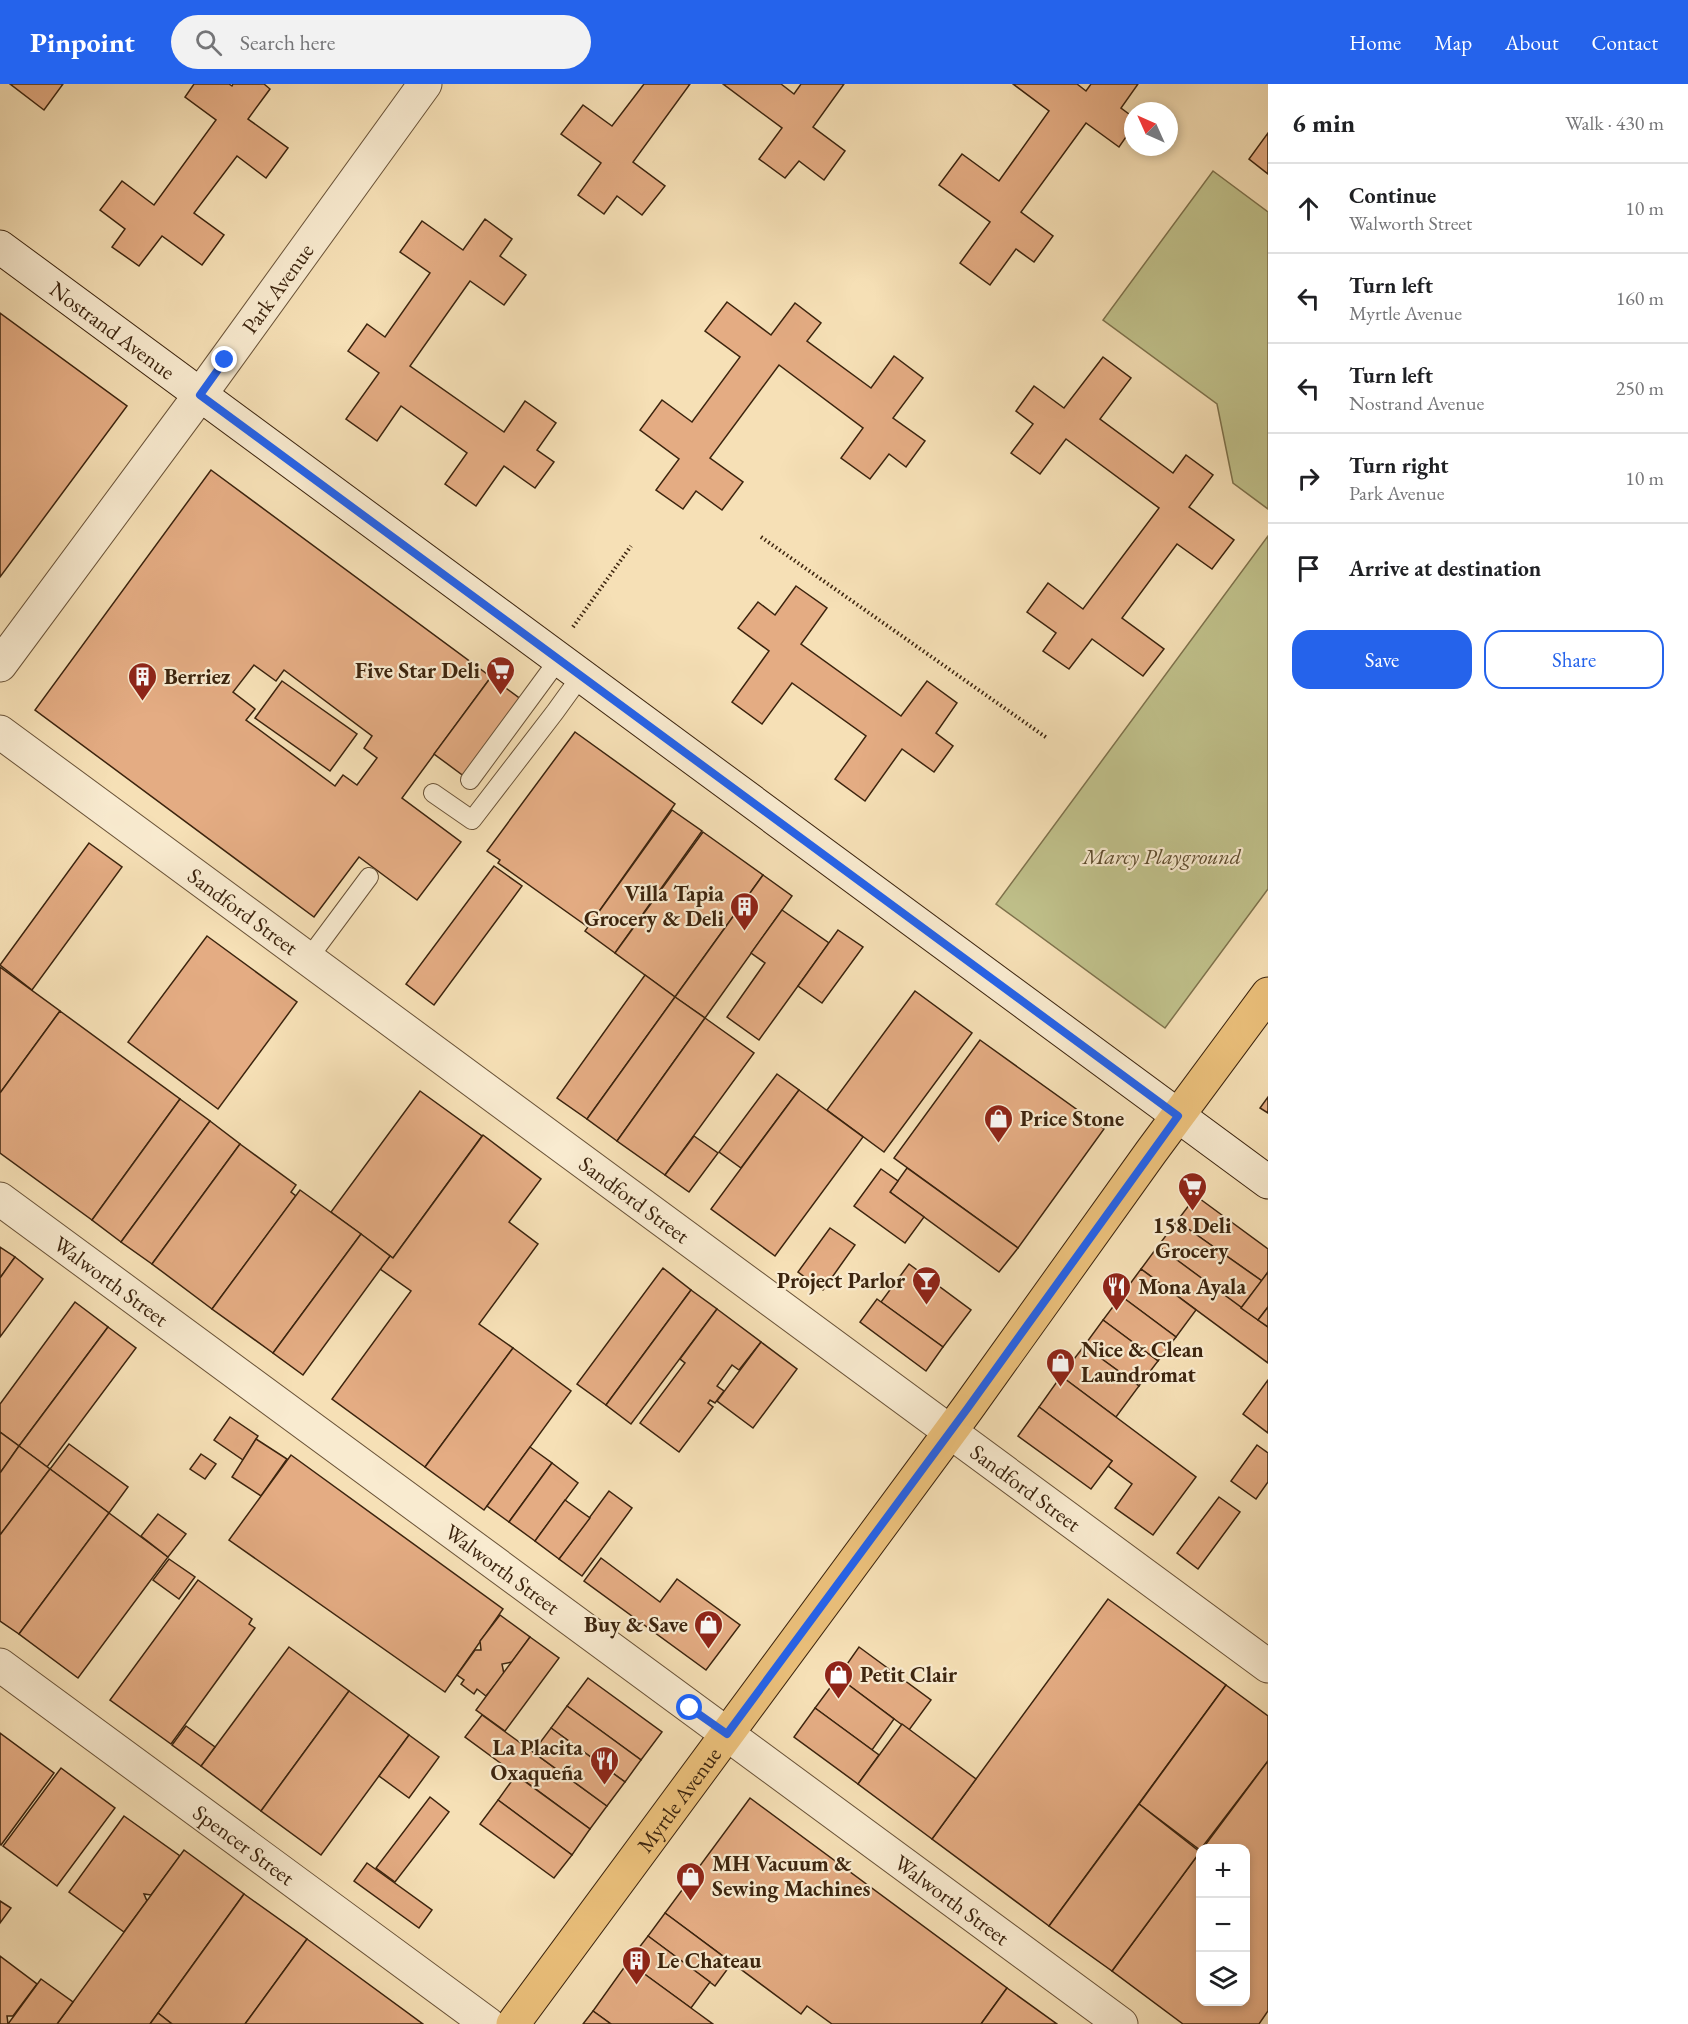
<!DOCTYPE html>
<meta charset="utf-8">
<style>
:root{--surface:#fff;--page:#f2f2f2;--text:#202124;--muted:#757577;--line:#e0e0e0;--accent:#2563eb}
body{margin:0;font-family:"EB Garamond",serif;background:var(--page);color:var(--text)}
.controls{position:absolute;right:18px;bottom:18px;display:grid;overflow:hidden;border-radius:12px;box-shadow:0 3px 9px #0003}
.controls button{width:54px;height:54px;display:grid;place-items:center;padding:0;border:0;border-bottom:2px solid var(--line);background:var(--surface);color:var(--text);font:30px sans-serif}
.compass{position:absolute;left:1124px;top:18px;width:54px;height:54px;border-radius:50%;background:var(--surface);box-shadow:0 3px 9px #0003;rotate:315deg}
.stop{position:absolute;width:18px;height:18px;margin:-14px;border:4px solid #2563eb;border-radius:50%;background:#fff}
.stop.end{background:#2563eb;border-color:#fff;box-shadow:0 2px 6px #0008}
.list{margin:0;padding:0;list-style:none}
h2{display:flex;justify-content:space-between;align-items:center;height:78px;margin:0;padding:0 24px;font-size:26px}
h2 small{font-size:20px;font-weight:400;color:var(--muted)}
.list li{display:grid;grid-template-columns:39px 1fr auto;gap:18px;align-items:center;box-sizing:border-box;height:90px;padding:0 24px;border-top:2px solid var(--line)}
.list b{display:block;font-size:22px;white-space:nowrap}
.list p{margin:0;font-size:20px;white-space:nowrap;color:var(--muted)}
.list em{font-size:20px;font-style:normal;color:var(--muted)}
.actions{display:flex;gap:12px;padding:18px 24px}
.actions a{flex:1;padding:14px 0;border:2px solid var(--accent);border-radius:18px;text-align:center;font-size:21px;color:var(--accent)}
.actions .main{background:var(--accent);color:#fff}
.icon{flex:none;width:33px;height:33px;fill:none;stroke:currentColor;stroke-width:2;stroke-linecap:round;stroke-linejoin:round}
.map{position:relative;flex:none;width:1268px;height:1940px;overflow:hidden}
header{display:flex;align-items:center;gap:36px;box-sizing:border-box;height:84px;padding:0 30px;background:var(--accent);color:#fff}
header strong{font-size:28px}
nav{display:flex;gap:33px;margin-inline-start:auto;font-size:21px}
.search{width:420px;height:54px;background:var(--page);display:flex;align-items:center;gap:15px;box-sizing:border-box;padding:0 21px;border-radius:33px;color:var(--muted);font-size:22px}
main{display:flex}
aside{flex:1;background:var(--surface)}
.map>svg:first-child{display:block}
</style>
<header>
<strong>Pinpoint</strong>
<div class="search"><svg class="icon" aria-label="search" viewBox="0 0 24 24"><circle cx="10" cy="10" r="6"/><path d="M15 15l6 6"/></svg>Search here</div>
<nav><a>Home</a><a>Map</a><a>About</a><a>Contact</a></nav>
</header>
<main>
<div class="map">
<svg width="1268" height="1940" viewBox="0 0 1268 1940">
<rect width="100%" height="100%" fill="#f6e0b6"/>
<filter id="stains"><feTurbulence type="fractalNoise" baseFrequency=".00333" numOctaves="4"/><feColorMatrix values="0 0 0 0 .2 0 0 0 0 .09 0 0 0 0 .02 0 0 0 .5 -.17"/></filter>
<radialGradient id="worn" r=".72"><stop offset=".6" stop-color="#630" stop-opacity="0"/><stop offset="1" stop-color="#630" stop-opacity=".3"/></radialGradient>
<g fill="#c0c18b" stroke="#7e724c" stroke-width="1.5">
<polygon points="1213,87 1268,128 1268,425 1233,399 1217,320 1103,236"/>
<polygon points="1268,452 1268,805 1165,944 996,820"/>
</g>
<g fill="#e4ac83" stroke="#3c240e" stroke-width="1.5" fill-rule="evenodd">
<polygon points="10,0 63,0 44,26"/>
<polygon points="194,0 229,0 232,2 233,0 264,0 270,5 248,35 288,64 266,94 237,72 194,129 224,151 202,181 162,152 139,182 112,163 125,145 100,126 122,97 154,121 216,36 185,13"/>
<polygon points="644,0 690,0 633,78 665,102 642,131 617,112 604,130 578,111 601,79 561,50 583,21 612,42"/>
<polygon points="723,0 781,0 794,10 801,0 844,0 813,43 845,67 824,96 799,77 785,94 759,75 782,44"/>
<polygon points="1013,0 1077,0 1086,7 1091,0 1138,0 1121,24 1133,33 1133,43 1119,63 1086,39 1021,128 1053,152 1034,178 1016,165 990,201 960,179 990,138 939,101 962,70 999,97 1049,27"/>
<polygon points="1268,49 1268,90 1249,75"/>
<polygon points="485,135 512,155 500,172 526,191 504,221 470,197 410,282 504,348 525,317 556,339 537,366 554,378 535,404 504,382 476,422 445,400 467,369 401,322 377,357 346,335 379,289 348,267 367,240 385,253 430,189 400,168 422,137 463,166"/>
<polygon points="727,218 771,251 795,219 821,239 807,257 871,304 894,272 923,294 893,334 925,357 906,383 889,370 870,395 841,374 863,344 779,281 710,374 743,398 722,426 696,407 683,425 656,406 679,375 640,346 662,316 692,338 740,273 705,247"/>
<polygon points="0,229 127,322 0,493"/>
<polygon points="1103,273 1131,294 1100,335 1173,389 1186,371 1213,391 1189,423 1234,456 1212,485 1177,460 1122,534 1164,565 1143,592 1092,555 1069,585 1043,567 1056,549 1027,528 1048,499 1083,525 1159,424 1066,355 1040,390 1011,369 1033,340 1016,327 1034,302 1064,324"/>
<path d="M211,386L491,593L402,714L461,758L417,816L359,773L314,833L35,626ZM254,581L276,597L284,586L372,652L364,664L377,674L357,701L343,691L335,702L246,636L255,625L233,608Z"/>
<polygon points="796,502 827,524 801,560 901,632 927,597 957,619 936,649 953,662 934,688 902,665 865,717 835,695 866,652 792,599 762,640 732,618 769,567 738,544 758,518 775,531"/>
<polygon points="491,593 522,616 465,693 434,670"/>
<polygon points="282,597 357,650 330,687 255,634"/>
<polygon points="575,648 675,720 588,843 498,779 500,776 487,767"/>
<polygon points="672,726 702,747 615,869 585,847"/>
<polygon points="703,748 763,791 675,913 615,869"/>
<polygon points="89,759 122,783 32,906 0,881"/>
<polygon points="494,782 522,802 434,921 406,900"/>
<polygon points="763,791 792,812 705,934 675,913"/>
<polygon points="782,826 829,859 759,956 727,933 765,879 751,869"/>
<polygon points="838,846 863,863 822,919 798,902"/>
<polygon points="207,852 297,918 218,1025 128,958"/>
<polygon points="0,883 60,927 0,1009"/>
<polygon points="645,891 675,913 587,1035 557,1014"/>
<polygon points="915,907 972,949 884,1068 827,1026"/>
<polygon points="675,913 705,934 617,1057 587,1035"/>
<polygon points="60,927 180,1015 92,1136 0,1069 0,1009"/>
<polygon points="705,934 754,969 665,1091 617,1057"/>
<polygon points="980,956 1104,1045 1018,1164 894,1074"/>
<polygon points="777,990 799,1006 741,1084 719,1068"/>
<polygon points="799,1006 863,1053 775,1172 711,1125"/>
<polygon points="420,1007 482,1052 393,1174 331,1128"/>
<polygon points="1268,1013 1268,1029 1260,1024"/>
<polygon points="180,1015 210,1037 121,1158 92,1136"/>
<polygon points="210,1037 240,1060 152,1180 121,1158"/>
<polygon points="483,1051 541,1095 509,1138 538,1160 479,1240 513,1264 425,1383 332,1315 411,1207 380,1185 390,1172 393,1174"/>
<polygon points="694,1052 718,1069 689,1108 665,1091"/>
<polygon points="240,1060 296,1101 291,1108 296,1112 212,1225 152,1180"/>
<polygon points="907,1084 1018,1164 999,1188 890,1108"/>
<polygon points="881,1085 898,1097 890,1108 924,1133 905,1159 854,1122"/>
<polygon points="300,1106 361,1150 273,1269 212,1225"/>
<polygon points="1196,1112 1268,1165 1268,1188 1262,1197 1177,1137"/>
<polygon points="1177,1137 1262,1197 1241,1224 1158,1162"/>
<polygon points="830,1144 855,1161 823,1206 798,1188"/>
<polygon points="361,1150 390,1172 303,1291 273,1269"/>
<polygon points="1158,1162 1268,1243 1268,1279 1141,1185"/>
<polygon points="0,1163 15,1173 0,1194"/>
<polygon points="15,1173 43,1195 0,1253 0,1194"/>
<polygon points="909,1180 971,1226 943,1263 881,1218"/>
<polygon points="663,1184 691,1206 606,1321 577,1300"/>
<polygon points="1141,1185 1196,1226 1176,1253 1121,1212"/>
<polygon points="1268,1188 1268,1223 1258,1236 1241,1224"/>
<polygon points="691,1206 717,1225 631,1340 606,1321"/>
<polygon points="1121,1212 1176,1253 1158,1277 1103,1236"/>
<polygon points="877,1215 943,1263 926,1287 860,1238"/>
<polygon points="75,1218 108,1243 19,1362 0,1348 0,1320"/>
<polygon points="1268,1223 1268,1243 1258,1236"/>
<polygon points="717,1225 761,1258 739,1286 732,1281 717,1302 724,1307 715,1319 710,1316 708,1319 713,1323 679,1368 640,1339 685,1279 680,1275"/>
<polygon points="1103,1236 1158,1277 1139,1302 1084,1262"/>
<polygon points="108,1243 136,1264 47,1383 19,1362"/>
<polygon points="761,1258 797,1285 753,1344 717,1317"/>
<polygon points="1084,1262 1139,1302 1116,1333 1061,1292"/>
<polygon points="513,1264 571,1307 484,1426 425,1383"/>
<polygon points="1061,1292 1196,1393 1153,1451 1115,1424 1132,1400 1108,1382 1112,1377 1039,1323"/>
<polygon points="1268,1296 1268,1349 1243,1330"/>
<polygon points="1039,1323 1112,1377 1091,1405 1018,1352"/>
<polygon points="230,1333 258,1352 243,1376 214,1356"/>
<polygon points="0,1348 19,1362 0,1389"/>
<polygon points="256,1355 287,1375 261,1412 232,1393"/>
<polygon points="69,1360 128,1403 109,1429 50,1385"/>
<polygon points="1257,1361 1268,1369 1268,1398 1256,1415 1231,1397"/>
<polygon points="19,1362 50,1385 0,1451 0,1389"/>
<polygon points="530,1363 552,1379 509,1438 487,1422"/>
<polygon points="201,1370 216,1380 205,1395 190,1385"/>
<polygon points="291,1371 503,1525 445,1608 229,1456"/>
<polygon points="552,1379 578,1399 535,1457 509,1438"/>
<polygon points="50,1385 109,1429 19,1550 0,1537 0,1451"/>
<polygon points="609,1407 632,1424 582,1492 559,1475"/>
<polygon points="1219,1413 1240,1428 1198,1485 1177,1469"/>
<polygon points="565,1416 590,1434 559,1475 535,1457"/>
<polygon points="109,1429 168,1473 78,1594 19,1550"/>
<polygon points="158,1430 186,1450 168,1473 141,1452"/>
<polygon points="601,1474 660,1518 677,1495 740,1541 706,1586 584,1497"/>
<polygon points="169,1475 195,1493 179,1515 153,1496"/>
<polygon points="198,1496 252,1535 249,1540 255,1544 171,1660 110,1616"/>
<polygon points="1108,1515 1226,1601 1049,1842 932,1755"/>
<polygon points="500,1531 530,1553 512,1578 502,1580 504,1590 486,1612 477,1605 474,1610 461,1600 464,1596 457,1591 475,1566 481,1566 480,1557"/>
<polygon points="530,1553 559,1574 505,1647 476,1626"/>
<polygon points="289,1563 349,1607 261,1727 201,1682"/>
<polygon points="859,1563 931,1616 909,1646 838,1593"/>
<polygon points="838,1593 894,1635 872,1666 815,1624"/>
<polygon points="588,1594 662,1648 641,1676 567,1622"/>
<polygon points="1226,1601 1268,1632 1268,1677 1200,1766 1139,1720"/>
<polygon points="349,1607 409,1651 321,1771 261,1727"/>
<polygon points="567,1622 641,1676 625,1698 551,1644"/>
<polygon points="815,1624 879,1671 858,1700 794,1653"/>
<polygon points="482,1631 607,1722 590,1745 465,1653"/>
<polygon points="902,1640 976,1695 932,1755 858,1700"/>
<polygon points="186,1642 215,1663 201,1682 172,1661"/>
<polygon points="551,1644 625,1698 607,1722 533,1668"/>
<polygon points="0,1649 54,1689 1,1761 0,1760"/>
<polygon points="409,1651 439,1673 409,1714 379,1692"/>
<polygon points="1268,1677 1268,1927 1259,1940 1183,1940 1112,1887 1200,1768 1200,1918 1246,1918 1246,1764 1203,1764"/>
<polygon points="61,1684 115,1724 57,1802 3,1762"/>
<polygon points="516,1691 590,1745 572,1771 498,1716"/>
<polygon points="430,1713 449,1728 395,1798 376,1784"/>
<polygon points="750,1714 1007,1904 981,1940 832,1940 807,1922 801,1930 665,1829"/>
<polygon points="498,1716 572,1771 554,1794 480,1740"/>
<polygon points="1139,1720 1200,1768 1112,1887 1049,1842"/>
<polygon points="124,1732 180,1772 151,1811 144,1810 147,1817 124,1848 69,1808"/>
<polygon points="184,1766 244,1810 150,1940 57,1940"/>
<polygon points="367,1779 432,1826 419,1844 354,1797"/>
<polygon points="244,1810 307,1855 245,1940 172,1940 158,1929"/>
<polygon points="0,1817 11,1824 0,1839"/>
<polygon points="665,1829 732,1879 715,1902 648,1852"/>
<polygon points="648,1852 710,1898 691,1924 628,1878"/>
<polygon points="307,1855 423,1940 245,1940"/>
<polygon points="0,1872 37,1900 13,1932 7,1932 8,1940 0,1940"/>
<polygon points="628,1878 691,1924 713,1940 611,1940 593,1927"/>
<polygon points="41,1895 73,1918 57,1940 8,1940"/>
<polygon points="1007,1904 1057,1940 981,1940"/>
<polygon points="593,1927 611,1940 583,1940"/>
<polygon points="158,1929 172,1940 150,1940"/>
</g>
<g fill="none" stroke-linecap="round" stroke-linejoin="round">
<defs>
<g id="lane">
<polyline points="470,696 559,575"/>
<polyline points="433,709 472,736 555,628 581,592"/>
<polyline points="308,875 369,793"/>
</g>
<g id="street">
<path id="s1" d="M0,581L200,311L425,0"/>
<path id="s2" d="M0,648L1268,1582"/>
<path id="s3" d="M0,1115L1121,1940"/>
<path id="s4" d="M0,1581L488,1940"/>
</g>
<g id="secondary">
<path id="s5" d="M0,163L1268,1098"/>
</g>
<g id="primary">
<path id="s6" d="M513,1940L967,1325L1151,1068L1268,910"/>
</g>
</defs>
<use href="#lane" stroke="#6a5338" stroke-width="20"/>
<use href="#street" stroke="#6a5338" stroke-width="35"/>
<use href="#secondary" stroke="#3c240e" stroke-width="35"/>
<use href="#primary" stroke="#3c240e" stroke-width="35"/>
<g stroke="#3c240e" stroke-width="4" stroke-dasharray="1.5 3" stroke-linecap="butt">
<polyline points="761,453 1047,654"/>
<polyline points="573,543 631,462"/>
</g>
<use href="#lane" stroke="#f9ebd0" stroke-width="18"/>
<use href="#street" stroke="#f9ebd0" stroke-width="33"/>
<use href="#secondary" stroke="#f9ebd0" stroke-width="33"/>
<use href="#primary" stroke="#ebc07b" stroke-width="33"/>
</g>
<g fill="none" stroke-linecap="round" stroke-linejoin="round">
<polyline stroke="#2563eb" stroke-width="8" points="225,276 200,311 1178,1032 967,1325 727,1650 690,1624"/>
</g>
<defs>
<symbol id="supermarket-pin" viewBox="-11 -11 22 30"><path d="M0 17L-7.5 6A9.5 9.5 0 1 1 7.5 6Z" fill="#8f2418" stroke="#f9ebd0"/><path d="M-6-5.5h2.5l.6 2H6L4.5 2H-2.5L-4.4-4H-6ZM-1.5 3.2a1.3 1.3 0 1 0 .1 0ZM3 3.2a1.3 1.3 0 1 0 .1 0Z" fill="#fff"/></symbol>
<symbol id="building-pin" viewBox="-11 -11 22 30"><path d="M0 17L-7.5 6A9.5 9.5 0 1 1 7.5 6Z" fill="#8f2418" stroke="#f9ebd0"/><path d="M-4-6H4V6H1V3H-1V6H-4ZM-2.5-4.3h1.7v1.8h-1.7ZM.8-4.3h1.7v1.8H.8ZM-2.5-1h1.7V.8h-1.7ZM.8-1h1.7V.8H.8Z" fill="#fff"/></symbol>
<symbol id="shop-pin" viewBox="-11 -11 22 30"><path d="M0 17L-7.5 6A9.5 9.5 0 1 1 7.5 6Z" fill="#8f2418" stroke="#f9ebd0"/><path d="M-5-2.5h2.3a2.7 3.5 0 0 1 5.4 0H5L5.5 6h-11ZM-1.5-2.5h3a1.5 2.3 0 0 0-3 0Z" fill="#fff"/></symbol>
<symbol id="bar-pin" viewBox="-11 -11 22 30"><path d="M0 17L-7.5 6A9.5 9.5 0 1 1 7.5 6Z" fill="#8f2418" stroke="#f9ebd0"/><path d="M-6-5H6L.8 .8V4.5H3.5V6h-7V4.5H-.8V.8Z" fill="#fff"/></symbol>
<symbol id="restaurant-pin" viewBox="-11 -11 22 30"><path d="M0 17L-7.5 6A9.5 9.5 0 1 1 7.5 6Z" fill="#8f2418" stroke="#f9ebd0"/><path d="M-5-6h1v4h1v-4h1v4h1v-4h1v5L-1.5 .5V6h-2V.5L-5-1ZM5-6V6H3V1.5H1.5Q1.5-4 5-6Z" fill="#fff"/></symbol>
</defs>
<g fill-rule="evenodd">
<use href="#supermarket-pin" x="484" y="570" width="33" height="45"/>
<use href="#building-pin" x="126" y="576" width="33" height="45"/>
<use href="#building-pin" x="728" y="806" width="33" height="45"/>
<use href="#shop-pin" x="982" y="1018" width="33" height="45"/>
<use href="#supermarket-pin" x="1176" y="1086" width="33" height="45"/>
<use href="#bar-pin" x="910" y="1180" width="33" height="45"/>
<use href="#restaurant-pin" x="1100" y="1186" width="33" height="45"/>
<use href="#shop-pin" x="1044" y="1262" width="33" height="45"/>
<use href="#shop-pin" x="692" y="1524" width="33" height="45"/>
<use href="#shop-pin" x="822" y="1574" width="33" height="45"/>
<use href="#restaurant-pin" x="588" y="1660" width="33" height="45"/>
<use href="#shop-pin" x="674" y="1776" width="33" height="45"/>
<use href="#building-pin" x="620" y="1860" width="33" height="45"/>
</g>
<g text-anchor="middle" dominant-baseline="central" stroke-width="4.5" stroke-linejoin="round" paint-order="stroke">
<g font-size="22" fill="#3c240e" stroke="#f9ebd0">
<text stroke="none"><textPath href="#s1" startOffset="468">Park Avenue</textPath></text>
<text stroke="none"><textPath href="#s5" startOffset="140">Nostrand Avenue</textPath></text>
<text stroke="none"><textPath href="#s2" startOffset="302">Sandford Street</textPath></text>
<text stroke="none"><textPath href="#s2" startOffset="788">Sandford Street</textPath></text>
<text stroke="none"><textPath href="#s3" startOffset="138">Walworth Street</textPath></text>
<text stroke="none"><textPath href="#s2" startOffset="1274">Sandford Street</textPath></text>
<text stroke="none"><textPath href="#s3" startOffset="624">Walworth Street</textPath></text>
<text stroke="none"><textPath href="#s6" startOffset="279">Myrtle Avenue</textPath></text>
<text stroke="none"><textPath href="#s4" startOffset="303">Spencer Street</textPath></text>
<text stroke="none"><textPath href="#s3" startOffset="1182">Walworth Street</textPath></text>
</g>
<g font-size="22" font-weight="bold" fill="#3c240e" stroke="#f9ebd0" text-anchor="start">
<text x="480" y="586" text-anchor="end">Five Star Deli</text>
<text x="164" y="592">Berriez</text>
<text x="724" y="809" text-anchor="end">Villa Tapia<tspan x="724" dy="25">Grocery &amp; Deli</tspan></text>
<text x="1020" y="1034">Price Stone</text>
<text x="1192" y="1141" text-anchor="middle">158 Deli<tspan x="1192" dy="25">Grocery</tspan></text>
<text x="905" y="1196" text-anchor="end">Project Parlor</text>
<text x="1138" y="1202">Mona Ayala</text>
<text x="1081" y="1265">Nice &amp; Clean<tspan x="1081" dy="25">Laundromat</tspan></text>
<text x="688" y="1540" text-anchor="end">Buy &amp; Save</text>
<text x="860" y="1590">Petit Clair</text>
<text x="583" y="1663" text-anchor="end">La Placita<tspan x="583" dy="25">Oxaqueña</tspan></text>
<text x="712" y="1779">MH Vacuum &amp;<tspan x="712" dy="25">Sewing Machines</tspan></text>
<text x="657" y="1876">Le Chateau</text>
</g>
<g font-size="22" font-style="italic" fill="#5d4b2d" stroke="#f9ebd0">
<text x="1162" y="772">Marcy Playground</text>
</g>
</g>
<rect width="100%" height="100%" filter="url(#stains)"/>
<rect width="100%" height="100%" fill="url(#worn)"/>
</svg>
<div class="controls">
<button>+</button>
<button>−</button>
<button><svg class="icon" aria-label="layers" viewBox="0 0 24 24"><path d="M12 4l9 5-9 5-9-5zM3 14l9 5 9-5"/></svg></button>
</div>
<svg class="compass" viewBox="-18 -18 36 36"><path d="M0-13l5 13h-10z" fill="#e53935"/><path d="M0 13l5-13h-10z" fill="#757577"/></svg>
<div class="stop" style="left:690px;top:1624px"></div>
<div class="stop end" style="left:225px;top:276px"></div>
</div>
<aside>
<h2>6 min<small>Walk · 430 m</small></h2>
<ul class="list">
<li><svg class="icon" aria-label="ahead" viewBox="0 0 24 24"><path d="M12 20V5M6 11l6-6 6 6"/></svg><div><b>Continue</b><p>Walworth Street</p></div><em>10 m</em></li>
<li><svg class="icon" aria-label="left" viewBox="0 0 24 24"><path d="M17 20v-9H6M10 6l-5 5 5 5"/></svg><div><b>Turn left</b><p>Myrtle Avenue</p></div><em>160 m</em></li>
<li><svg class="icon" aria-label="left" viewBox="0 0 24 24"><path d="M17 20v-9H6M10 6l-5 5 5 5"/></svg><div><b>Turn left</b><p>Nostrand Avenue</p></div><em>250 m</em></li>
<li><svg class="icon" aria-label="right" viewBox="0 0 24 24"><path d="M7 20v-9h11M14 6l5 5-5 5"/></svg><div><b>Turn right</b><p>Park Avenue</p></div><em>10 m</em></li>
<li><svg class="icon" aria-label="arrive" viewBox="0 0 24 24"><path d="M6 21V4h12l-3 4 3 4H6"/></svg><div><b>Arrive at destination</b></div></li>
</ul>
<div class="actions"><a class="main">Save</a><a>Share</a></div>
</aside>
</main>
